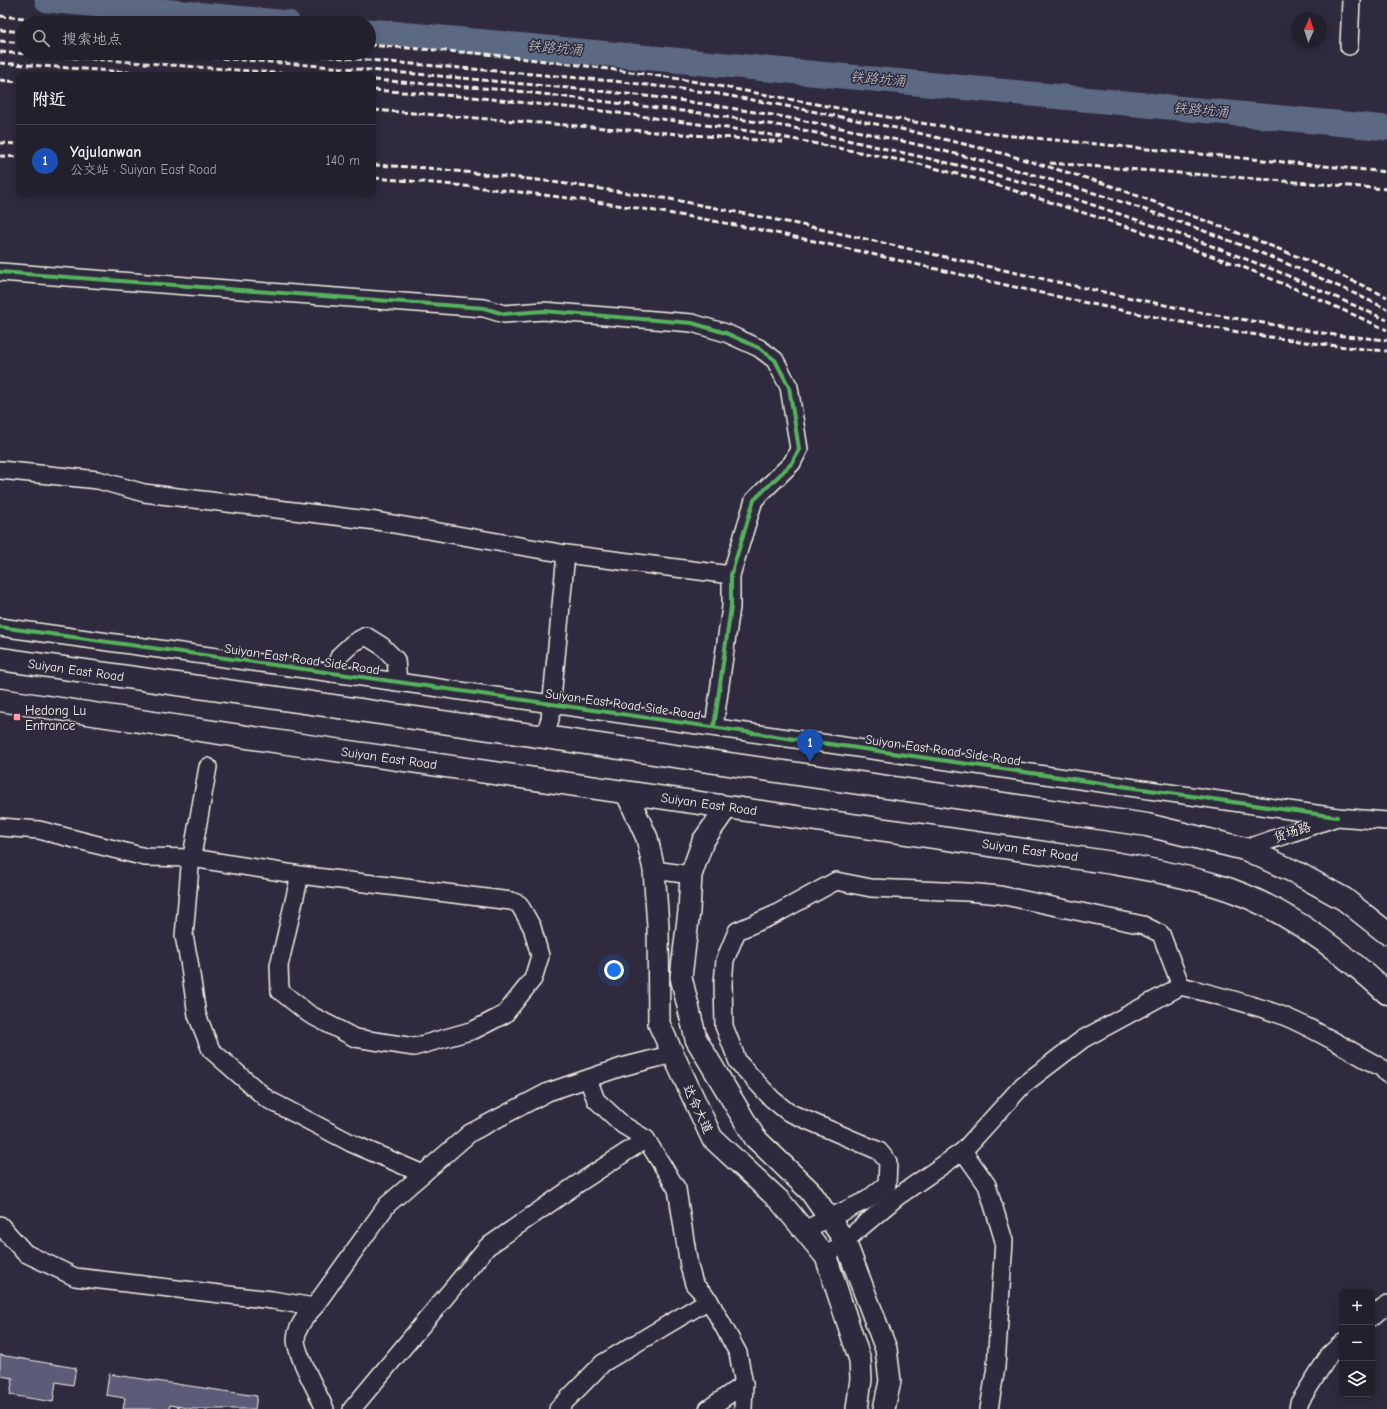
<!DOCTYPE html>
<html lang="zh">
<meta charset="utf-8">
<style>
:root{--surface:#23202e;--page:#2b2836;--text:#f1f3f6;--muted:#a3a3aa;--line:#403e4a;--accent:#ff9aa2}
body{margin:0;font-family:"Comic Neue","LXGW WenKai TC",sans-serif;background:var(--page);color:var(--text)}
.controls{position:absolute;right:12px;bottom:12px;display:grid;overflow:hidden;border-radius:6px;box-shadow:0 2px 10px #0003}
.controls button{width:36px;height:36px;display:grid;place-items:center;padding:0;border:0;border-bottom:1px solid var(--line);background:var(--surface);color:var(--text);font:20px sans-serif}
.compass{position:absolute;left:1291px;top:12px;width:36px;height:36px;border-radius:50%;background:var(--surface);box-shadow:0 2px 10px #0003;rotate:3deg}
.you{position:absolute;left:614px;top:970px;width:14px;height:14px;margin:-10px;border:3px solid #fff;border-radius:50%;background:#1a73e8;box-shadow:0 0 0 6px #1a73e833}
.badge{display:grid;place-items:center;width:26px;height:26px;border-radius:50%;background:var(--accent);color:#fff;font-size:13px;font-weight:700}
.pin{position:absolute;translate:-50% -33px;filter:drop-shadow(0 1px 2px #0008)}
.pin::after{content:'';position:absolute;top:21px;width:14px;height:12px;background:inherit;clip-path:polygon(0 0,100% 0,50% 100%)}
.list{margin:0;padding:0;list-style:none}
h2{display:flex;justify-content:space-between;align-items:center;height:52px;margin:0;padding:0 16px;font-size:17px}
h2 small{font-size:13px;font-weight:400;color:var(--muted)}
.list li{display:grid;grid-template-columns:26px 1fr auto;gap:12px;align-items:center;box-sizing:border-box;height:72px;padding:0 16px;border-top:1px solid var(--line)}
.list b{display:block;font-size:15px;white-space:nowrap}
.list p{margin:0;font-size:13px;white-space:nowrap;color:var(--muted)}
.list em{font-size:13px;font-style:normal;color:var(--muted)}
.icon{flex:none;width:22px;height:22px;fill:none;stroke:currentColor;stroke-width:2;stroke-linecap:round;stroke-linejoin:round}
.map{position:relative;flex:none;width:1387px;height:1409px;overflow:hidden}
.search{position:absolute;background:var(--surface);box-shadow:0 2px 10px #0003;left:16px;top:16px;width:360px;height:44px;display:flex;align-items:center;gap:10px;box-sizing:border-box;padding:0 14px;border-radius:22px;color:var(--muted);font-size:15px}
.panel{position:absolute;background:var(--surface);box-shadow:0 2px 10px #0003;left:16px;top:72px;width:360px;height:124px;border-radius:6px}
.map>svg:first-child{display:block}
</style>
<div class="map">
<svg width="1387" height="1409" viewBox="0 0 1387 1409">
<rect width="100%" height="100%" fill="#2f2a3d"/>
<filter id="ink" filterUnits="userSpaceOnUse"><feTurbulence type="fractalNoise" baseFrequency=".025" numOctaves="2"/><feDisplacementMap in="SourceGraphic" scale="8" xChannelSelector="R" yChannelSelector="G"/><feConvolveMatrix kernelMatrix="1 2 1 2 8 2 1 2 1" color-interpolation-filters="sRGB"/></filter>
<g filter="url(#ink)">
<g fill="none" stroke-linecap="round" stroke-linejoin="round">
<g stroke="#5c6982" stroke-width="25">
<polyline points="47,0 288,23"/>
<polyline points="369,31 1387,128"/>
</g>
</g>
<g fill="#5b5b78" stroke="#f4f1e8">
<polygon points="0,1355 76,1368 73,1385 56,1382 53,1402 10,1395 13,1378 0,1376"/>
<polygon points="109,1374 257,1396 255,1409 193,1409 170,1405 169,1409 123,1409 125,1398 106,1395"/>
</g>
<g fill="none" stroke-linecap="round" stroke-linejoin="round">
<defs>
<g id="minor">
<polyline points="1349,46 1351,0"/>
<polyline points="0,272 484,308 504,314 543,311 692,323 726,333 759,348 775,360 789,387 799,449 792,463 754,500 731,575 731,607 714,727"/>
<polyline points="0,470 98,480 144,493 376,521 566,554 731,575"/>
<polyline points="0,627 398,682 1337,817"/>
<polyline points="332,673 340,655 353,643 366,636 382,646 396,660 398,682"/>
<polyline points="544,737 550,719 566,554"/>
<polyline points="208,767 190,867 184,936 189,961 197,1015 211,1050 267,1099 351,1143 423,1174"/>
<polyline points="0,827 39,830 145,857 192,858 300,875 511,901 519,904 532,927 540,956 533,979 505,1014 474,1030 414,1047 355,1038 309,1014 280,991 279,966 300,875"/>
<polyline points="1245,849 1337,817 1387,821"/>
<polyline points="654,870 691,875"/>
<polyline points="588,1079 596,1100 623,1125 646,1139 677,1189 689,1266 694,1284 709,1300 738,1353 744,1384 743,1409"/>
<polyline points="963,1151 987,1185 1004,1241 996,1367 989,1409"/>
<polyline points="0,1225 25,1253 75,1277 272,1300 314,1307"/>
<polyline points="804,1230 867,1200 887,1184 888,1162 879,1151 788,1112 772,1099 738,1062 724,1026 723,983 725,960 737,931 774,915 836,881 871,888 967,892 1000,895 1143,925 1161,934 1181,986"/>
<path d="M826,1257L897,1197L963,1151L1023,1085L1083,1039L1181,986C1215,995 1249,1003 1281,1015C1316,1029 1349,1050 1382,1068L1387,1074"/>
<polyline points="1372,1317 1387,1304"/>
<path d="M325,1409C318,1393 296,1355 296,1339C297,1326 306,1316 314,1307L387,1205L470,1133L548,1092L622,1067L673,1054"/>
<polyline points="352,1409 487,1247 576,1185 646,1139"/>
<polyline points="558,1409 603,1363 709,1300"/>
<polyline points="708,1409 744,1384"/>
<polyline points="1298,1409 1299,1403 1330,1354 1342,1343"/>
</g>
<g id="tertiary">
<polyline points="626,792 647,838 654,870 658,926 659,1024 712,1138 780,1201 826,1257 860,1360 861,1379 857,1409"/>
<polyline points="727,807 703,841 691,875 689,911 681,977 696,1039 755,1138 810,1191 845,1241 886,1349 890,1381 884,1409"/>
</g>
<g id="secondary">
<polyline points="0,659 291,700 1147,825 1245,849 1297,873 1344,899 1387,933"/>
<path d="M0,700L294,744L1113,863C1147,869 1182,875 1215,885C1278,903 1339,949 1387,993"/>
</g>
</defs>
<use href="#minor" stroke="#f4f1e8" stroke-width="20"/>
<use href="#tertiary" stroke="#f4f1e8" stroke-width="24"/>
<use href="#secondary" stroke="#f4f1e8" stroke-width="25"/>
<use href="#minor" stroke="#2f2a3d" stroke-width="17"/>
<use href="#tertiary" stroke="#2f2a3d" stroke-width="21"/>
<use href="#secondary" stroke="#2f2a3d" stroke-width="22"/>
<g stroke="#f4f1e8" stroke-width="3" stroke-dasharray="6 3" stroke-linecap="butt">
<polyline points="0,16 85,23"/>
<polyline points="0,30 23,32"/>
<polyline points="0,41 23,43"/>
<polyline points="369,45 486,54 587,66 680,79 914,122 1003,135 1387,172"/>
<polyline points="0,52 290,74"/>
<path d="M150,53C271,62 392,71 513,83C577,89 641,94 704,104C940,139 1172,205 1387,309"/>
<polyline points="284,53 614,81 713,93 786,106 906,130 1005,154 1103,183 1249,237 1321,266 1387,297"/>
<polyline points="0,63 154,74"/>
<polyline points="0,80 18,82"/>
<polyline points="374,80 508,90 708,114 794,128 966,167 1040,187 1196,240 1277,271 1387,320"/>
<polyline points="374,90 472,97 611,112 756,132 915,163 984,181 1128,227 1238,265 1310,295 1387,330"/>
<polyline points="374,110 783,142"/>
<polyline points="0,143 18,144"/>
<polyline points="0,156 18,157"/>
<polyline points="1050,163 1387,189"/>
<polyline points="374,165 428,168 546,181 670,199 807,226 1075,286 1193,311 1335,335 1387,340"/>
<path d="M374,178C520,189 666,209 809,240C1000,282 1191,334 1387,351"/>
</g>
<defs>
<g id="cycleway">
<polyline points="0,272 484,308 504,314 543,311 692,323 726,333 759,348 775,360 789,387 799,449 792,463 754,500 731,575 731,607 714,727"/>
<polyline points="0,627 398,682 1337,817"/>
</g>
</defs>
<use href="#cycleway" stroke="#2f2a3d" stroke-width="6"/>
<use href="#cycleway" stroke="#56b35d" stroke-width="4"/>
</g>
</g>
<rect fill="#ff9aa2" stroke="#2f2a3d" stroke-width="1.5" x="13" y="713" width="8" height="8" rx="2"/>
<g text-anchor="middle" dominant-baseline="central" stroke-width="3" stroke-linejoin="round" paint-order="stroke">
<g font-size="13" fill="#f4f1e8" stroke="#2f2a3d">
<text transform="translate(302 659) rotate(8)">Suiyan East Road Side Road</text>
<text transform="translate(76 670) rotate(8)">Suiyan East Road</text>
<text transform="translate(623 704) rotate(8)">Suiyan East Road Side Road</text>
<text transform="translate(943 750) rotate(8)">Suiyan East Road Side Road</text>
<text transform="translate(389 758) rotate(8)">Suiyan East Road</text>
<text transform="translate(709 804) rotate(8)">Suiyan East Road</text>
<text transform="translate(1292 832) rotate(-19)">货场路</text>
<text transform="translate(1030 850) rotate(8)">Suiyan East Road</text>
<text transform="translate(698 1109) rotate(65)">达令大道</text>
</g>
<g font-size="13" fill="#f4f1e8" stroke="#2f2a3d" text-anchor="start">
<text x="25" y="710">Hedong Lu<tspan x="25" dy="15">Entrance</tspan></text>
</g>
<g font-size="14" font-style="italic" fill="#b0b4ba" stroke="#2f2a3d">
<text transform="translate(555 48) rotate(5)">铁路坑涌</text>
<text transform="translate(878 79) rotate(5)">铁路坑涌</text>
<text transform="translate(1201 110) rotate(5)">铁路坑涌</text>
</g>
</g>
</svg>
<div class="controls">
<button>+</button>
<button>−</button>
<button><svg class="icon" aria-label="layers" viewBox="0 0 24 24"><path d="M12 4l9 5-9 5-9-5zM3 14l9 5 9-5"/></svg></button>
</div>
<svg class="compass" viewBox="-18 -18 36 36"><path d="M0-13l5 13h-10z" fill="#e53935"/><path d="M0 13l5-13h-10z" fill="#a3a3aa"/></svg>
<div class="you"></div>
<div class="pin badge" style="left:810px;top:762px;background:#1a4fb4">1</div>
<div class="search"><svg class="icon" aria-label="search" viewBox="0 0 24 24"><circle cx="10" cy="10" r="6"/><path d="M15 15l6 6"/></svg>搜索地点</div>
<section class="panel">
<h2>附近<small></small></h2>
<ul class="list">
<li><span class="badge" style="background:#1a4fb4">1</span><div><b>Yajulanwan</b><p>公交站 · Suiyan East Road</p></div><em>140 m</em></li>
</ul>
</section>
</div>
